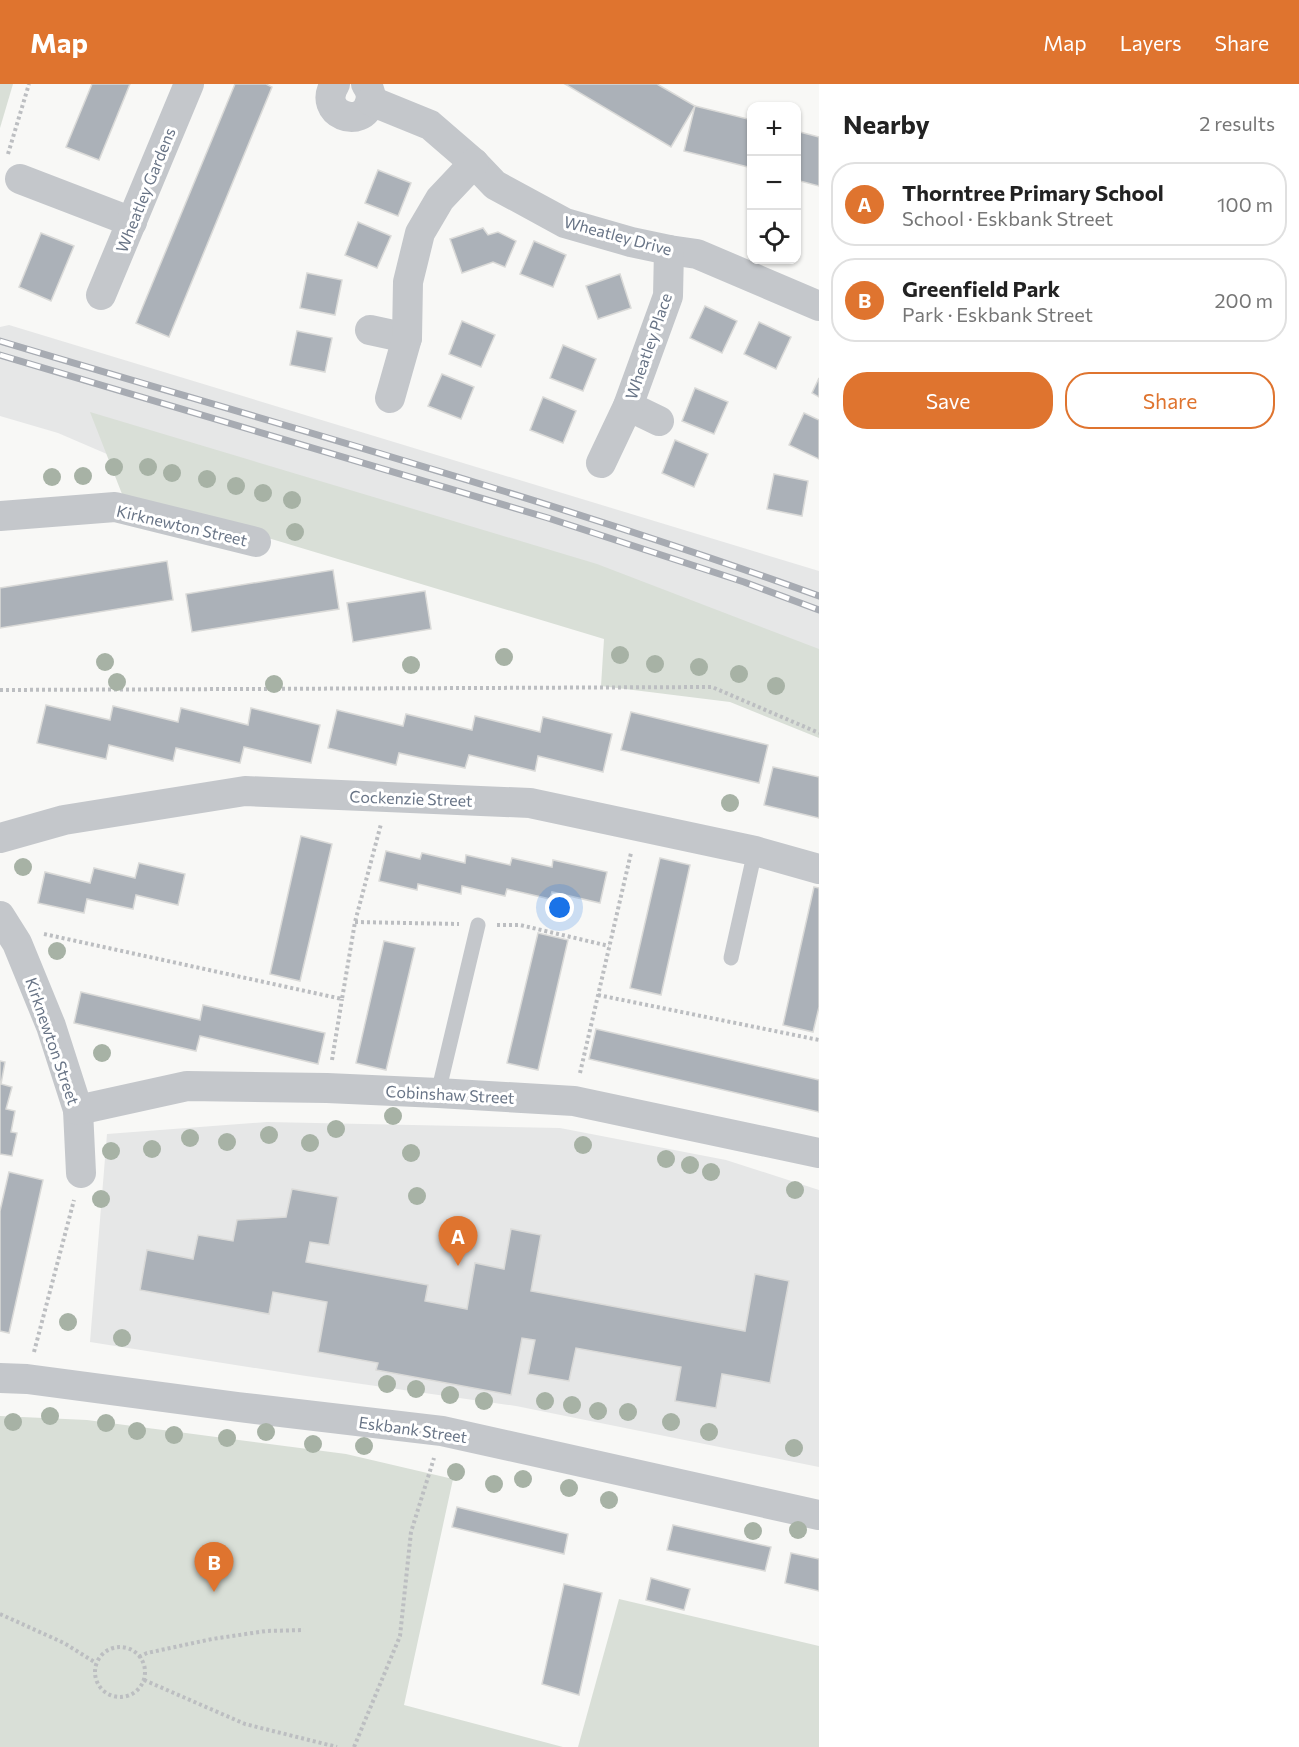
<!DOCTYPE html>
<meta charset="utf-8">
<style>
:root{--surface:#fff;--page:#f2f2f2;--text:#222;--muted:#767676;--line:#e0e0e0;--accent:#df742f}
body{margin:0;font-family:Commissioner,sans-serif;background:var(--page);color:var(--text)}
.controls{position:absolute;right:18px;top:18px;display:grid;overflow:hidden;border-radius:12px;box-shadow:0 2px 4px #0004}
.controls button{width:54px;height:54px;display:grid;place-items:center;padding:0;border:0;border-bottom:2px solid var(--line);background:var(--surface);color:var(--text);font:30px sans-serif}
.you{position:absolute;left:560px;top:824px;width:21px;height:21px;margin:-15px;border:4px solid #fff;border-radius:50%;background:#1a73e8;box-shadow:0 0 0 9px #1a73e833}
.badge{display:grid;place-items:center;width:39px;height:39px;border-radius:50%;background:var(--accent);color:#fff;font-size:20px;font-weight:700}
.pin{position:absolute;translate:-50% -50px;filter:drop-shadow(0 2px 3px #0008)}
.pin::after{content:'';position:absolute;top:32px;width:21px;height:18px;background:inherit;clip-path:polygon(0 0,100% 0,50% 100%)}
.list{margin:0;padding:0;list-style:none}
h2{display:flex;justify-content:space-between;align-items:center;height:78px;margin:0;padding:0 24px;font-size:26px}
h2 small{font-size:20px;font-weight:400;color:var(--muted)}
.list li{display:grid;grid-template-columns:39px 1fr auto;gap:18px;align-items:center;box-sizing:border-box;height:84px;margin:0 12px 12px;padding:0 12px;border:2px solid var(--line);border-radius:24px}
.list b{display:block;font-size:22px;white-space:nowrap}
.list p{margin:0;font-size:20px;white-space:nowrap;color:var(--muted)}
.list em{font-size:20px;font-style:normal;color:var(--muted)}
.actions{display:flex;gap:12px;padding:18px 24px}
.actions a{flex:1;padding:14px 0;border:2px solid var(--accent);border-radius:24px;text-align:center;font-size:21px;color:var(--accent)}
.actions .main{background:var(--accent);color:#fff}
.icon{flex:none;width:33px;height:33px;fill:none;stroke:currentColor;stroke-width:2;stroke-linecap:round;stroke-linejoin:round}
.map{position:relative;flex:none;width:819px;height:1663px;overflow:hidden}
header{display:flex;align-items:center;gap:36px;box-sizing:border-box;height:84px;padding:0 30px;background:var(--accent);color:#fff}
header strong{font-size:28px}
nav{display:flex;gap:33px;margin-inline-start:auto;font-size:21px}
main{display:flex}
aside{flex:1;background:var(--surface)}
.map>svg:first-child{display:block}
</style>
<header>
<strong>Map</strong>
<nav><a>Map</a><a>Layers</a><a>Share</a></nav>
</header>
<main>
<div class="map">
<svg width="819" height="1663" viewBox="0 0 819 1663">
<rect width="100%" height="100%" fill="#f8f8f6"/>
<g fill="#e6e7e7">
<polygon points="9,241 819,487 819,625 158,392 58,349 0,332 0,243"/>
<polygon points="267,1038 560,1044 726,1076 819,1106 819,1383 516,1322 306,1292 90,1258 107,1050"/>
</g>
<g fill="#d9dfd7">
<polygon points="0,0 13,0 0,44"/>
<polygon points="90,328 597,480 819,565 819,654 730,618 601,602 604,555 122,410"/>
<polygon points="0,1332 87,1336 346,1370 453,1395 404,1621 563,1663 0,1663"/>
<polygon points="619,1515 819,1562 819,1663 578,1663"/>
</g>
<g fill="#abb1b8" stroke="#dadad8" stroke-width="1.5">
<polygon points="92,0 130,0 99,76 66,63"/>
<polygon points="235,0 266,0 272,3 169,253 136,239"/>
<polygon points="565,0 657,0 695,22 671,63"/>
<polygon points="695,22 752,36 752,84 684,67"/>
<polygon points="796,47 819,53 819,102 796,96"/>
<polygon points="378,86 411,99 398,132 365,119"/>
<polygon points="358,138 391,152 377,184 345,171"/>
<polygon points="483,144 488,151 498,148 516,157 505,183 493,178 462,189 450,155"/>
<polygon points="41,149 74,162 51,217 19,203"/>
<polygon points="534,157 566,171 553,203 520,190"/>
<polygon points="307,189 342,196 335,231 300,224"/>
<polygon points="620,190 631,224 598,235 586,202"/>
<polygon points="705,222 737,237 722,269 690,254"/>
<polygon points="462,237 495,251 481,283 449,270"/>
<polygon points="759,238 791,253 776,285 744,270"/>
<polygon points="297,247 332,254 325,288 290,281"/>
<polygon points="563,261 596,275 583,307 550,294"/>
<polygon points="442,290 474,303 461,335 428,322"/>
<polygon points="819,294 819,313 812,309"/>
<polygon points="695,304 728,318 714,350 682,337"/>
<polygon points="543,313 576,327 563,359 530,346"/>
<polygon points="804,329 819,336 819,375 789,361"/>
<polygon points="675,356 708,370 694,403 662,389"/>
<polygon points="774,390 808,397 802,432 767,425"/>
<polygon points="167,477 173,516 0,544 0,504"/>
<polygon points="333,486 339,525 192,548 186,510"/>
<polygon points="425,507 431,545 353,558 347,519"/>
<polygon points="46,621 110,636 113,622 178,638 181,624 248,641 251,624 320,641 311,679 244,663 240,679 176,664 173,677 109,661 106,675 37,659"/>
<polygon points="337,626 403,642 406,630 472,646 475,632 540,648 543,633 612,650 603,688 538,672 535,687 469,671 465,684 399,669 396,681 328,664"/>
<polygon points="631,628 768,661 759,699 621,666"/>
<polygon points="773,683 819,693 819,734 764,721"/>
<polygon points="301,752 332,760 300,897 270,890"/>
<polygon points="386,767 420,775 422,769 465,779 466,771 510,781 512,774 552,783 553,776 607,788 600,819 552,808 550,815 507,805 505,812 462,802 461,810 418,800 417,806 379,797"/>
<polygon points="660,774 690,781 661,911 630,904"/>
<polygon points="139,779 185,790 178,821 136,811 133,825 87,815 84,829 38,819 45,788 90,799 94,784 135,794"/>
<polygon points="814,803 819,804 819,923 813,948 783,941"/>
<polygon points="538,849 568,856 538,986 507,979"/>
<polygon points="384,857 415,864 386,986 356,979"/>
<polygon points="81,908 200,936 203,921 325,949 318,980 200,952 196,967 74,939"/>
<polygon points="596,945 819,996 819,1028 589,975"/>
<polygon points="0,977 5,978 1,1000 12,1003 6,1025 15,1027 11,1048 17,1049 12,1072 0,1070"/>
<polygon points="9,1088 43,1096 9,1249 0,1247 0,1127"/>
<polygon points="292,1105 338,1113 329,1161 310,1158 306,1178 428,1201 425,1217 467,1225 475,1179 504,1185 511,1145 541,1151 531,1207 745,1247 755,1190 789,1197 770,1299 722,1290 716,1324 675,1317 681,1283 576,1264 569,1297 528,1290 535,1256 522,1254 511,1311 376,1286 378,1279 318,1268 327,1218 273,1208 269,1230 140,1206 147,1166 193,1175 198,1151 233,1157 237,1136 286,1133"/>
<polygon points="457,1423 568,1450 564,1470 452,1443"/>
<polygon points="673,1441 771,1463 765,1487 667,1466"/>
<polygon points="791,1469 819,1475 819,1507 785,1499"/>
<polygon points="651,1494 690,1505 684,1526 646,1516"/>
<polygon points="564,1500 602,1509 579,1611 542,1600"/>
</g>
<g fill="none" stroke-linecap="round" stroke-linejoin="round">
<g stroke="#bcbec1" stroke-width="4" stroke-dasharray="3 3" stroke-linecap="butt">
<polyline points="8,70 29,0"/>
<polyline points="0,606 712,603 819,649"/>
<polyline points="355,838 459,840"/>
<polyline points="497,841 520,841 609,862"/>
<polyline points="44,850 342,915 355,838 381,740"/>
<polyline points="598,911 819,956"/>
<polyline points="332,976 342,915"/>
<polyline points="580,989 631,769"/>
<polyline points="34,1268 74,1116"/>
<polyline points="0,1530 64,1559 96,1579"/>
<circle cx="120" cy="1588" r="25"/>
<polyline points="139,1573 147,1569 212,1555 266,1547 304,1546"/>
<polyline points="144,1596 245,1640 337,1663"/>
<polyline points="354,1663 400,1552 411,1448 434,1374"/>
</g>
<g stroke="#c4c7cb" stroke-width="15">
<polyline points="731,874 755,767"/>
<polyline points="438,1009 478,841"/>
</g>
<g stroke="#c4c7cb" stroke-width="30">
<path d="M335,0C316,30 363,47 370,18C372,11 370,6 366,0"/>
<polyline points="371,17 430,41 474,79 495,101 565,139 631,158 669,166 697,170 819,222"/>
<polyline points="20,95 132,138"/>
<polyline points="101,211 189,0"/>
<polyline points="370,246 407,254"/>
<polyline points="390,314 407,254 408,198 420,149 440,115 474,79"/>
<polyline points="628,322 659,337"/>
<polyline points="601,379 628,322 668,212 669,166"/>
<polyline points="0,432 115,423 256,458"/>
<polyline points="0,754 64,736 245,707 387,713 530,719 755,767 819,785"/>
<polyline points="0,832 17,859 51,942 78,1026 81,1089"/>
<polyline points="78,1026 187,1002 327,1004 438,1009 574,1017 819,1069"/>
<polyline points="0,1294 27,1295 238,1323 442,1347 819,1431"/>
</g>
<defs>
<g id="rail">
<path d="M0,257C274,339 550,415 819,512"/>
<polyline points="0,271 548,434 744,498 819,526"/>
</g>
</defs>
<use href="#rail" stroke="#a7abb2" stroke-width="7"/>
<use href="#rail" stroke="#fff" stroke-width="4.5" stroke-dasharray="14" stroke-linecap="butt"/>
</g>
<g fill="#a7b2a5">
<circle cx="114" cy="383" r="9"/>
<circle cx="148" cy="383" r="9"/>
<circle cx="172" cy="389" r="9"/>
<circle cx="83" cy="392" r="9"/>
<circle cx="52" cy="393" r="9"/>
<circle cx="207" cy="395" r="9"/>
<circle cx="236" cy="402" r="9"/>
<circle cx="263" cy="409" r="9"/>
<circle cx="292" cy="416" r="9"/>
<circle cx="295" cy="448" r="9"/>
<circle cx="620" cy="571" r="9"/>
<circle cx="504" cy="573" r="9"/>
<circle cx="105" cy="578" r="9"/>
<circle cx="655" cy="580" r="9"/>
<circle cx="411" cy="581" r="9"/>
<circle cx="699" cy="583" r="9"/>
<circle cx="739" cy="590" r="9"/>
<circle cx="117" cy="598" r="9"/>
<circle cx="274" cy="600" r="9"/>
<circle cx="776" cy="602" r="9"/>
<circle cx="730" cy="719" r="9"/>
<circle cx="23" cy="783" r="9"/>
<circle cx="57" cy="867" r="9"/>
<circle cx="102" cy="969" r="9"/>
<circle cx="393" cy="1032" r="9"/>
<circle cx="336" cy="1045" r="9"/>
<circle cx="269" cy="1051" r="9"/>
<circle cx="190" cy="1054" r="9"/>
<circle cx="227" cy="1058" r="9"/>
<circle cx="310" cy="1059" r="9"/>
<circle cx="583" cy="1061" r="9"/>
<circle cx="152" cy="1065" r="9"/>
<circle cx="111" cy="1067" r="9"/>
<circle cx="411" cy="1069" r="9"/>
<circle cx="666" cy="1075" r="9"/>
<circle cx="690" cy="1081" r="9"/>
<circle cx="711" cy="1088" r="9"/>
<circle cx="795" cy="1106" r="9"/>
<circle cx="417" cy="1112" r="9"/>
<circle cx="101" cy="1115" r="9"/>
<circle cx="68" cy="1238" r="9"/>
<circle cx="122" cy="1254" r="9"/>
<circle cx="387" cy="1300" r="9"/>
<circle cx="416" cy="1305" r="9"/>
<circle cx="450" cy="1311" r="9"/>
<circle cx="484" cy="1317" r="9"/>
<circle cx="545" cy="1317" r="9"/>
<circle cx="572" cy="1321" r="9"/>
<circle cx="598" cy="1327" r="9"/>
<circle cx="628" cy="1328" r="9"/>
<circle cx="50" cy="1332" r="9"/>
<circle cx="13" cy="1338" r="9"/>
<circle cx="671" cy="1338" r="9"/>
<circle cx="106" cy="1339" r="9"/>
<circle cx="137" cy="1347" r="9"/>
<circle cx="266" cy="1348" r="9"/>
<circle cx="709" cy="1348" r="9"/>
<circle cx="174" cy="1351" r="9"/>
<circle cx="227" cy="1354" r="9"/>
<circle cx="313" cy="1360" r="9"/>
<circle cx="364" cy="1362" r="9"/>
<circle cx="794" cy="1364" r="9"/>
<circle cx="456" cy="1388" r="9"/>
<circle cx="523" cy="1395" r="9"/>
<circle cx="494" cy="1400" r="9"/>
<circle cx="569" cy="1404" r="9"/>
<circle cx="609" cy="1416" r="9"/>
<circle cx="798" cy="1446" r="9"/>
<circle cx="753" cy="1447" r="9"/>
</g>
<g text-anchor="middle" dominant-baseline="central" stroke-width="6" stroke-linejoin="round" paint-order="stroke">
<g font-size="16" fill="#687486" stroke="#fff">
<text transform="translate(145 106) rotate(-68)">Wheatley Gardens</text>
<text transform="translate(618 151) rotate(15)">Wheatley Drive</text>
<text transform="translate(648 262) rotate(-71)">Wheatley Place</text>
<text transform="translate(182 441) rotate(13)">Kirknewton Street</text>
<text transform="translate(411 714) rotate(2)">Cockenzie Street</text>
<text transform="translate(53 957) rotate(71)">Kirknewton Street</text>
<text transform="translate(450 1010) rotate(3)">Cobinshaw Street</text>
<text transform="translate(413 1345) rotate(8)">Eskbank Street</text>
</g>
</g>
</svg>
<div class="controls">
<button>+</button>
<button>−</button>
<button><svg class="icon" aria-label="locate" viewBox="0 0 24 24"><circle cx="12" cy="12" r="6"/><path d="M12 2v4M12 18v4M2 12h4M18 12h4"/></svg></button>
</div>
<div class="you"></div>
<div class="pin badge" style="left:458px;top:1182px">A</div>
<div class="pin badge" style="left:214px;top:1508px">B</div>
</div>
<aside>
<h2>Nearby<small>2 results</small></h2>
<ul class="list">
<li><span class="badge">A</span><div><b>Thorntree Primary School</b><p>School · Eskbank Street</p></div><em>100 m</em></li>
<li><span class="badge">B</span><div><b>Greenfield Park</b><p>Park · Eskbank Street</p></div><em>200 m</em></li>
</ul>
<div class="actions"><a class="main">Save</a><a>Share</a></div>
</aside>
</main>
